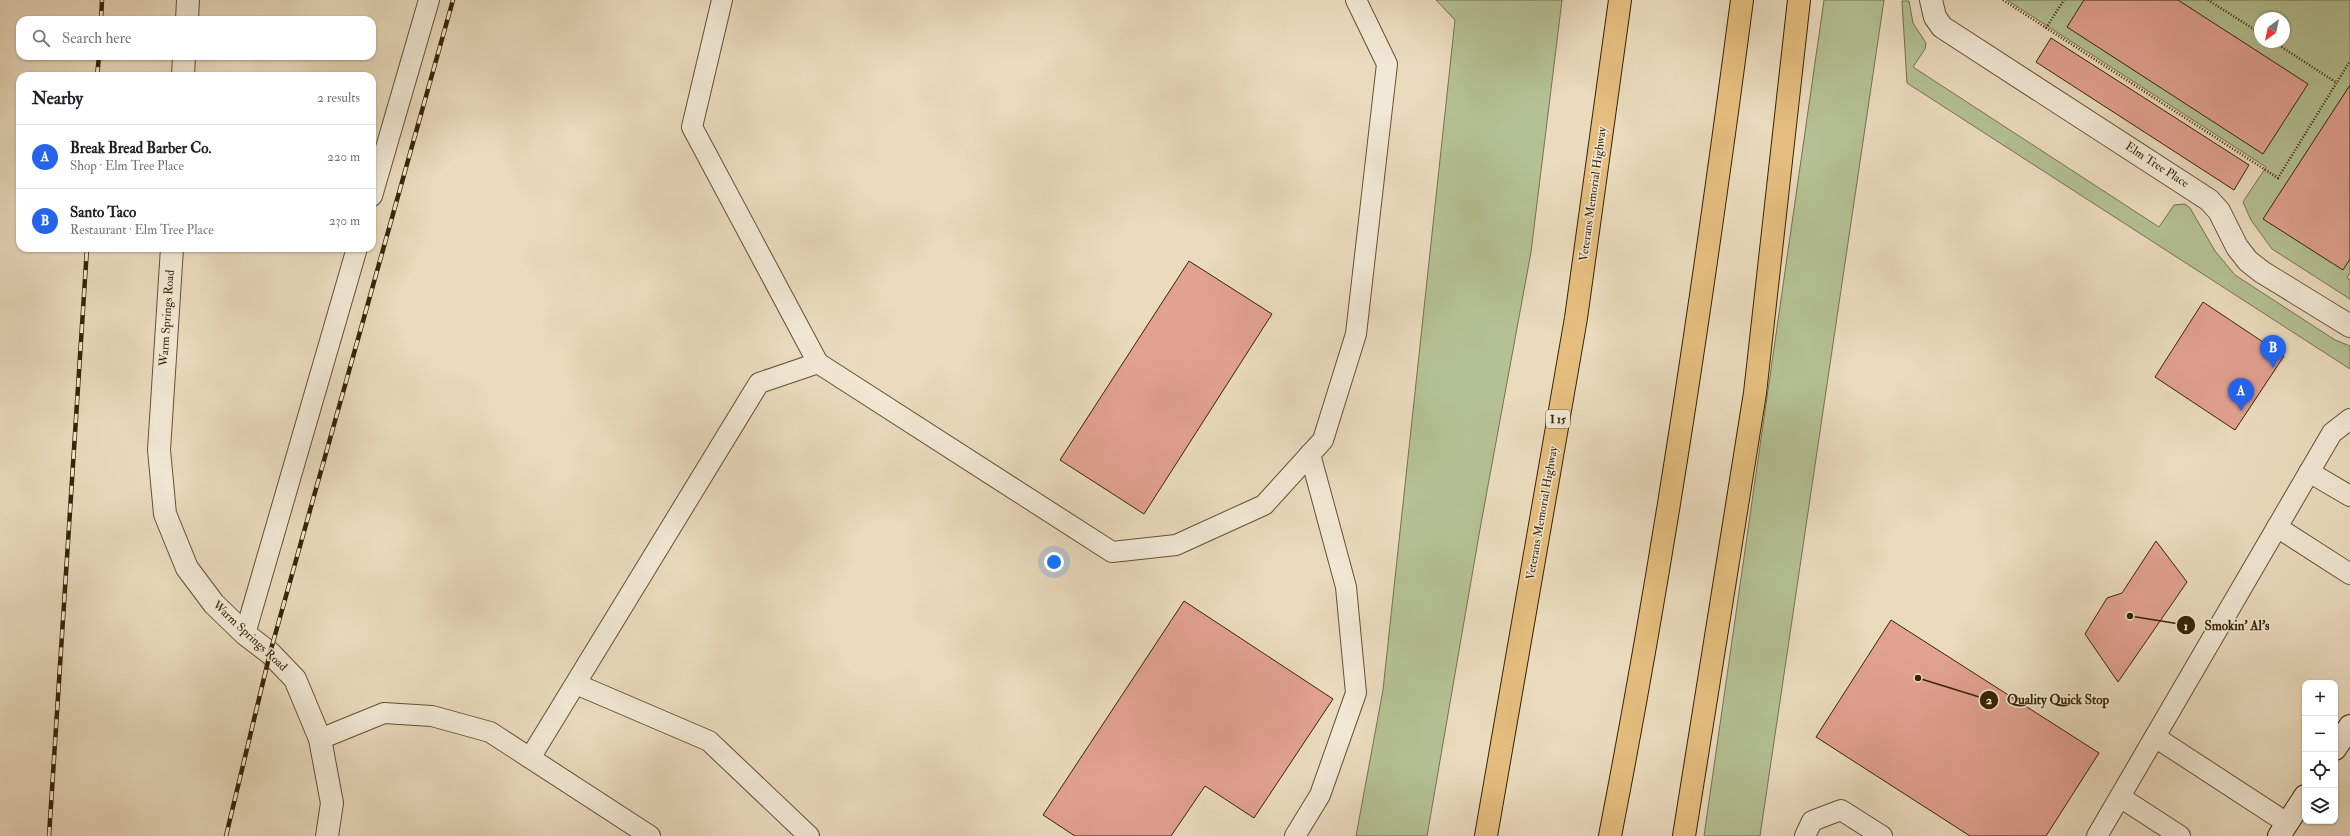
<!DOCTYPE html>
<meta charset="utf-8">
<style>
:root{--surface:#fff;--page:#f6f6f6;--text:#202124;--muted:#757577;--line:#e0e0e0;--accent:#2563eb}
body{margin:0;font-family:"IM FELL Double Pica",serif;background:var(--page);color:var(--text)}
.controls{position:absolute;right:12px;bottom:12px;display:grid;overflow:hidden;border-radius:8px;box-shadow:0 1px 3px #0004}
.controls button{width:36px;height:36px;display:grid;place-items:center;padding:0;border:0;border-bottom:1px solid var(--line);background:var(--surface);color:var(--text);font:20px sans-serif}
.compass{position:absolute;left:2254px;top:12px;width:36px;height:36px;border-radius:50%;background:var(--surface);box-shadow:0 1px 3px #0004;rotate:213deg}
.you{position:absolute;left:1054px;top:562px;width:14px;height:14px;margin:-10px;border:3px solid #fff;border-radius:50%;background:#1a73e8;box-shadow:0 0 0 6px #1a73e833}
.badge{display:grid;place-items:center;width:26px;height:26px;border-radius:50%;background:var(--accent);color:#fff;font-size:13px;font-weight:700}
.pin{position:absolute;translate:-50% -33px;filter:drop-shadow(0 1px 2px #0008)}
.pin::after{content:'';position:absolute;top:21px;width:14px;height:12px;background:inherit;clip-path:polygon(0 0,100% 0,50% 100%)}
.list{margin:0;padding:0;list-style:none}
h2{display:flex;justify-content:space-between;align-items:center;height:52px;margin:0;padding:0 16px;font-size:17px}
h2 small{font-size:13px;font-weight:400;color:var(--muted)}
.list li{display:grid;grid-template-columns:26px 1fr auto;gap:12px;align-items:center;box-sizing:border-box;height:64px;padding:0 16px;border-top:1px solid var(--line)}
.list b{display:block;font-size:15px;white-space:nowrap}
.list p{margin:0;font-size:13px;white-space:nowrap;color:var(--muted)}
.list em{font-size:13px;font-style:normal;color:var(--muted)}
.icon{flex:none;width:22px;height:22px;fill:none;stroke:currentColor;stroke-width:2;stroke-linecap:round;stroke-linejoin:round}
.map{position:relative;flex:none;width:2350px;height:836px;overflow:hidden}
.search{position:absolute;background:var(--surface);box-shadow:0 1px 3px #0004;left:16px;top:16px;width:360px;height:44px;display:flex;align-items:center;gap:10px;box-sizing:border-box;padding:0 14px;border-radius:12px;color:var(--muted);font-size:15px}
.panel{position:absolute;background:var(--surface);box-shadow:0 1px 3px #0004;left:16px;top:72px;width:360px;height:180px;border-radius:12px}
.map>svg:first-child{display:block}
</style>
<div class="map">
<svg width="2350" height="836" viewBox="0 0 2350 836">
<rect width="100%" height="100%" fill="#eadbbe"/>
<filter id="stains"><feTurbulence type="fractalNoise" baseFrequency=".005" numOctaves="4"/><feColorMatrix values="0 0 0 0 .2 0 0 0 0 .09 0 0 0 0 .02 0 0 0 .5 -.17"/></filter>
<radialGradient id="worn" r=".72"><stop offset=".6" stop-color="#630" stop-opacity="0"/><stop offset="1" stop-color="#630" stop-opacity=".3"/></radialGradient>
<g fill="#b4c194" stroke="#76724c" fill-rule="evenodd">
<polygon points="1436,0 1562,0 1531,252 1480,529 1427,836 1356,836 1383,690 1455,20"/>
<polygon points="1824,0 1884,0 1760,836 1704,836"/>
<path d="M2007,0H2350V273L2347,278L2350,280V299L2272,249L2251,220L2243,202L2266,167ZM2260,18H2284V42H2260Z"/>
<polygon points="1902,1 1909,1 1913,23 1926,43 1925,49 1913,67 2159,227 2174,205 2185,204 2190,208 2215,251 2235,275 2335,340 2350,346 2350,369 1907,83"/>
</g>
<g fill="#e2a291" stroke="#382303">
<polygon points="2084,0 2178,0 2308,84 2263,154 2067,27"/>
<polygon points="2051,38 2249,165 2234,190 2036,62"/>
<polygon points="2350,85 2350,259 2343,270 2263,219"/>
<polygon points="1189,261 1272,314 1144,514 1060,460"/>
<polygon points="2203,302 2284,356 2235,430 2155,377"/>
<polygon points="2156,541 2187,582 2118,682 2085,634 2107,598 2122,593"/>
<polygon points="1184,601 1333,699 1254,818 1205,786 1171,836 1075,836 1043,815"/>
<polygon points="1891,620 2099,753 2046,836 1970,836 1816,737"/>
</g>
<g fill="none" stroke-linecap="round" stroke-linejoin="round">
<defs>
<g id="lane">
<polyline points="722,0 692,127 818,363 1112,552 1176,545 1264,505 1323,440 1356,334 1387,64 1356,0"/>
<polyline points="372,196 429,0"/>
<polyline points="2309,472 2350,496"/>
<polyline points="2277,527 2350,574"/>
<polyline points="245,634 357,248"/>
<polyline points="576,684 709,741 809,836"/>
<polyline points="2155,737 2287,823"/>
<polyline points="320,739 384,713 432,716 490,732 650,836"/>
<polyline points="530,758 759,383 818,363"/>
<polyline points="2120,797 2180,836"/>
<polyline points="1295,836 1320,795 1356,693 1346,587 1310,454"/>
<polyline points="1805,836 1812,821 1841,810 1882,836"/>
<polyline points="2097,836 2332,433 2350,419"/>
</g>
<g id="street">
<polyline points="1931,0 1935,17 1942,27 2209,200 2219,211 2237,247 2248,261 2262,272 2350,326"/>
<polyline points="187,20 188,0"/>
<polyline points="183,76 184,56"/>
<polyline points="172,248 159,450 165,514 187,568 214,604 245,634 270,653 295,679 320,739 332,803 327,836"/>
</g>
<g id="secondary">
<polyline points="2335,749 2350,726"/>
<polyline points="2279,836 2305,796"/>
</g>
<g id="highway">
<polyline points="1486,836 1576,318 1620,0"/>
<path d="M1610,836C1664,559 1705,280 1742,0"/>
<polyline points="1684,836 1755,393 1799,0"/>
</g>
</defs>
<use href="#lane" stroke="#645132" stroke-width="22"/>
<use href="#street" stroke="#645132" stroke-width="24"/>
<use href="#secondary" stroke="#382303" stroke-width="24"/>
<use href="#highway" stroke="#382303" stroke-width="24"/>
<g stroke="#382303" stroke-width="2.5" stroke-dasharray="1 2" stroke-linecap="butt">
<polyline points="2003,0 2278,178 2350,61"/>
<polyline points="2208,0 2260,33"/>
<polyline points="2046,28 2064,0"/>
<polyline points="2274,42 2337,83"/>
</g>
<use href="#lane" stroke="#f1e8d5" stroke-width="20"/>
<use href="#street" stroke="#f1e8d5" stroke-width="22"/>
<use href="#secondary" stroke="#f1e8d5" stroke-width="22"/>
<use href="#highway" stroke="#e5be7f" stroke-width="22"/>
<defs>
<g id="rail">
<polyline points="101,20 102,0"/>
<polyline points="97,76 99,56"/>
<polyline points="49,836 87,248"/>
<polyline points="226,836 270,653 453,0"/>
</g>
</defs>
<use href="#rail" stroke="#382303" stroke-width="4.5"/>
<use href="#rail" stroke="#f1e8d5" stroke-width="3" stroke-dasharray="9" stroke-linecap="butt"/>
</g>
<g text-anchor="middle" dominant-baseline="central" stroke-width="3" stroke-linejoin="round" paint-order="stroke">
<rect fill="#f1e8d5" stroke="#705e42" stroke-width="1" x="1546" y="410" width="24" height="18" rx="3"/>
<g font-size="11" font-weight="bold" fill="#382303">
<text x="1558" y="419">I 15</text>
</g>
<g font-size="12" fill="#382303" stroke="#f1e8d5">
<text transform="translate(2157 165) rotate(33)">Elm Tree Place</text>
<text transform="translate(1593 194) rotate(-82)">Veterans Memorial Highway</text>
<text transform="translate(167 318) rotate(-86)">Warm Springs Road</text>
<text transform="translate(1542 513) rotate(-80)">Veterans Memorial Highway</text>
<text transform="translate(250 636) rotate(43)">Warm Springs Road</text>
</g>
</g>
<path fill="none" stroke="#382303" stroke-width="1.5" d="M2130 616L2186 625M1918 678L1989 700"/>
<g fill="#382303" stroke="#f1e8d5" stroke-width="1.5">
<circle cx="2130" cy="616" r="4"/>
<circle cx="1918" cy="678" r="4"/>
<circle cx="2186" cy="625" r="10"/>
<circle cx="1989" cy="700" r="10"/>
</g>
<g font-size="12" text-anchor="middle" font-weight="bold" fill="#fff">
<text x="2186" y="630">1</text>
<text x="1989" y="704">2</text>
</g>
<g font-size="13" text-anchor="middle" font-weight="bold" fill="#382303" stroke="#f1e8d5" stroke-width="3" stroke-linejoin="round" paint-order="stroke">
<text x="2237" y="630">Smokin' Al's</text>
<text x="2058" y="704">Quality Quick Stop</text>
</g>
<rect width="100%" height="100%" filter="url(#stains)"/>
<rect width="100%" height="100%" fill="url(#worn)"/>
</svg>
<div class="controls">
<button>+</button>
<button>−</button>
<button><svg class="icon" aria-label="locate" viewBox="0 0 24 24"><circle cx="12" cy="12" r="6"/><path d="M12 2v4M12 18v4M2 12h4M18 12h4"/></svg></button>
<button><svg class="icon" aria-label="layers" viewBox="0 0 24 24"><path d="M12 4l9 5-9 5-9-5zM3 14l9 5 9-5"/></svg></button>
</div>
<svg class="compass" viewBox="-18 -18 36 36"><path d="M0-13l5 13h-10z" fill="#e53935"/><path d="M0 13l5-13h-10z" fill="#757577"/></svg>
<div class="you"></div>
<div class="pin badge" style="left:2241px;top:411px">A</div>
<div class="pin badge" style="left:2273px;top:368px">B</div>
<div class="search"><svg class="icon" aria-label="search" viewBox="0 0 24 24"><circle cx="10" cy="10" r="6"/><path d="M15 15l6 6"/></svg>Search here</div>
<section class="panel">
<h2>Nearby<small>2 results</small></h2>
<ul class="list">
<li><span class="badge">A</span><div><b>Break Bread Barber Co.</b><p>Shop · Elm Tree Place</p></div><em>220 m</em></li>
<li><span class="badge">B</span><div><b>Santo Taco</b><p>Restaurant · Elm Tree Place</p></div><em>230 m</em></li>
</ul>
</section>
</div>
